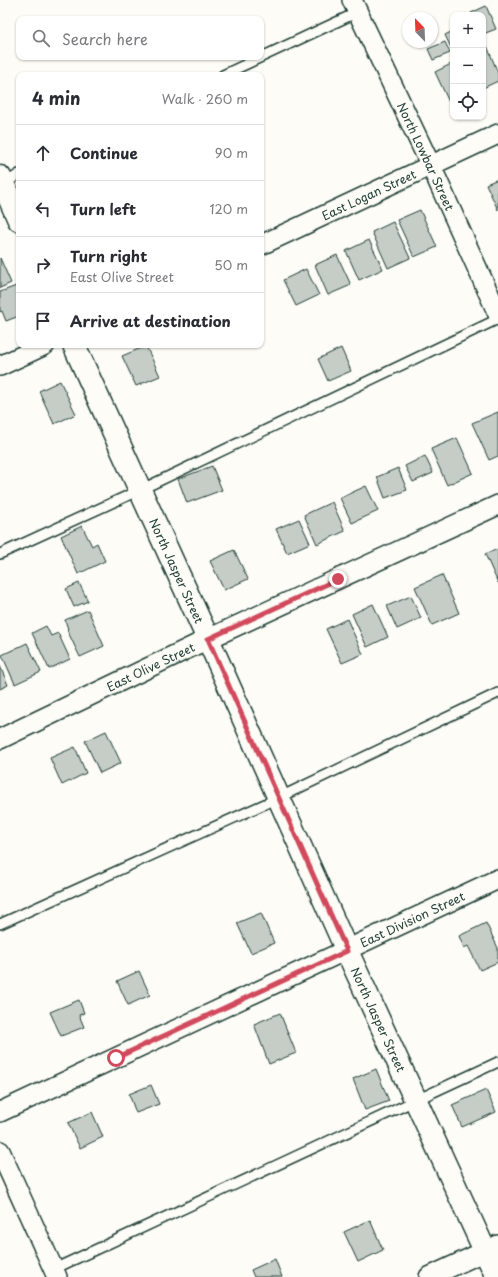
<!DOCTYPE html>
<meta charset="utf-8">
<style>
:root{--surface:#fff;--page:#f2f2f3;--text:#2b2b33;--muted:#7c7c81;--line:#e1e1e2}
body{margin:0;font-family:"Playpen Sans",sans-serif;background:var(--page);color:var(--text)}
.controls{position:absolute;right:12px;top:12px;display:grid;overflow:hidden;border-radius:8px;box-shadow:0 1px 3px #0004}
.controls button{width:36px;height:36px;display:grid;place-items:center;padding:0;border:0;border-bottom:1px solid var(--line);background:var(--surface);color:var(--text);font:20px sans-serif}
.compass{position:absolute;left:402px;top:12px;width:36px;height:36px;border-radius:50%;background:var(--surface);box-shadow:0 1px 3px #0004;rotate:337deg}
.stop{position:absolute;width:12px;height:12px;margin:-9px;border:3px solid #d1495b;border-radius:50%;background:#fff}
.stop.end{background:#d1495b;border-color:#fff;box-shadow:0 1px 4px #0008}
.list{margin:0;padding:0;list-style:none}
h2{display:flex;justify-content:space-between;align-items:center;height:52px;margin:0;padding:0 16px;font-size:17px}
h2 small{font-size:13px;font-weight:400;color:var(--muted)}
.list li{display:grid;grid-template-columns:26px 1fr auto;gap:12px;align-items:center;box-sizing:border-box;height:56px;padding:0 16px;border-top:1px solid var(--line)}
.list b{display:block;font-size:15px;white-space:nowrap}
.list p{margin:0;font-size:13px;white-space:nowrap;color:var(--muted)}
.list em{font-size:13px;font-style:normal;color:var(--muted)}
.icon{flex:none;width:22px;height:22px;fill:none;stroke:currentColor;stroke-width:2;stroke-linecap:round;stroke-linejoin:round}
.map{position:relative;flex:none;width:498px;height:1277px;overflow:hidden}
.search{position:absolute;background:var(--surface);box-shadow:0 1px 3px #0004;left:16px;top:16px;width:248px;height:44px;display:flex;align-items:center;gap:10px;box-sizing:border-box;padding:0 14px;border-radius:8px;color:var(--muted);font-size:15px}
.panel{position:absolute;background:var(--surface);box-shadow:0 1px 3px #0004;left:16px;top:72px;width:248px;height:276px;border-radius:8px}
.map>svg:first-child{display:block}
</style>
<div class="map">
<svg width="498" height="1277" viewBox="0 0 498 1277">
<rect width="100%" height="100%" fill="#fdfcf7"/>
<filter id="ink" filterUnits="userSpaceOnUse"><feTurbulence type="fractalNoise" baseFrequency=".025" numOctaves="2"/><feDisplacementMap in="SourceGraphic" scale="8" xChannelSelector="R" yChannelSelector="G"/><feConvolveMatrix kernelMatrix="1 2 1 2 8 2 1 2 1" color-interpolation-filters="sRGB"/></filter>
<g filter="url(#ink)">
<g fill="#c6cdc7" stroke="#1f3d34">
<polygon points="486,6 496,29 483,34 483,15 472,15 471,13"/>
<polygon points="453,31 453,52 445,35"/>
<polygon points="445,42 450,53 433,60 428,49"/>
<polygon points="487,46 498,73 498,81 483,88 483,48"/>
<polygon points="453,63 453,100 449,102 435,72"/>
<polygon points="498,179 498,210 486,184"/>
<polygon points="420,210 437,247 414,257 397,220"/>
<polygon points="393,222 410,258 388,268 372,232"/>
<polygon points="369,240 383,269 359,280 346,251"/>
<polygon points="337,255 351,285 328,295 315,265"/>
<polygon points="0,258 11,283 0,288"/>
<polygon points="306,269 319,295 296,306 283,280"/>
<polygon points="19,285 19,316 6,321 2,311 0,312 0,292"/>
<polygon points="146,346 160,376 136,386 122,356"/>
<polygon points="341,348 351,371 328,381 318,359"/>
<polygon points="60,381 76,414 54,424 39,391"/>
<polygon points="498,412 498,456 489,460 472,423"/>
<polygon points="457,438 473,473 447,485 431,449"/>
<polygon points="425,456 433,473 413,482 405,466"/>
<polygon points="212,466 222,490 187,503 178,479"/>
<polygon points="398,468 407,490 385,498 377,477"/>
<polygon points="366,486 378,511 352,523 340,498"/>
<polygon points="332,502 345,531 317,544 304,515"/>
<polygon points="299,519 310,543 287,553 276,529"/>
<polygon points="82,526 92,546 97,543 105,561 78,574 61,536"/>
<polygon points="498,549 498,583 485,554"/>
<polygon points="234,550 248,579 224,590 210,561"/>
<polygon points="442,575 459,613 432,625 415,587"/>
<polygon points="79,583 88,601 74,607 66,589"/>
<polygon points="411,596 421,618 397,629 387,606"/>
<polygon points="373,604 388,637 367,647 352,614"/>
<polygon points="88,610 104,646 80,657 67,630 68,629 65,620"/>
<polygon points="347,619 363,654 342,663 326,629"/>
<polygon points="46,626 51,636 58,633 70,659 49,669 32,633"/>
<polygon points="27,643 41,672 15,684 2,655"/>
<polygon points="0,666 8,685 0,689"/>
<polygon points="106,731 121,763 100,773 85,741"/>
<polygon points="75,747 86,773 62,785 50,758"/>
<polygon points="261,913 274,943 251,953 237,923"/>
<polygon points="486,923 498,948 498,962 480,970 468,946 464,948 459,936"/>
<polygon points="139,971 150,995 128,1005 117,981"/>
<polygon points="79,1000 84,1013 79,1015 84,1027 61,1036 50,1012"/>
<polygon points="280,1013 296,1053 269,1064 254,1024"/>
<polygon points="376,1069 389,1101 365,1110 353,1079"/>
<polygon points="151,1085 159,1104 136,1113 129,1094"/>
<polygon points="486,1090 496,1112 462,1127 452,1105"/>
<polygon points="92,1112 103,1137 80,1148 68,1123"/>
<polygon points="370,1220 383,1250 358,1262 344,1232"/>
<polygon points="275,1259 282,1277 254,1277 251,1270"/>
</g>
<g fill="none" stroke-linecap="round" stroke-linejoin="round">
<defs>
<g id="service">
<polyline points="223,75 358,12"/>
<polyline points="3,185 19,174"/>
<polyline points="0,554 140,490 498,319"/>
<polyline points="0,924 278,798 498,693"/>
<polyline points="54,1269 498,1062"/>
</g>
<g id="minor">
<path id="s1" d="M352,0L431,166L498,314"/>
<path id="s2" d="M261,245L498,134"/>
<polyline points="0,366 45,345"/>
<path id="s3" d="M0,739L208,639L498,505"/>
<path id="s4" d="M0,1112L498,879"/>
<polyline points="0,1151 57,1277"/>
<polyline points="429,1277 498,1245"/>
</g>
<g id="tertiary">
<polyline points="0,177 19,220"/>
<path id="s5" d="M74,345L208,639L347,951L497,1277"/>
</g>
</defs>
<use href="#service" stroke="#1f3d34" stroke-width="12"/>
<use href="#minor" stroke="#1f3d34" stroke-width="22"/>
<use href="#tertiary" stroke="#1f3d34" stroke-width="25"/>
<use href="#service" stroke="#fdfcf7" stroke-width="9"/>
<use href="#minor" stroke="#fdfcf7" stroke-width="19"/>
<use href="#tertiary" stroke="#fdfcf7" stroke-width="22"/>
</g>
</g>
<g fill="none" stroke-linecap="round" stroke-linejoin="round" filter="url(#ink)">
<polyline stroke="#d1495b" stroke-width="5" points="116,1058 347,951 208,639 338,579"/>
</g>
<g text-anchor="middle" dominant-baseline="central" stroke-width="3" stroke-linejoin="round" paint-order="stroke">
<g font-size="12" fill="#1f3d34" stroke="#fdfcf7">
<text stroke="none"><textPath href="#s1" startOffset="173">North Lowbar Street</textPath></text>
<text stroke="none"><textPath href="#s2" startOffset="119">East Logan Street</textPath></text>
<text stroke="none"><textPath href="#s5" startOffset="248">North Jasper Street</textPath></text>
<text stroke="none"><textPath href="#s3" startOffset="167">East Olive Street</textPath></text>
<text stroke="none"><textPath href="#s4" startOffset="455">East Division Street</textPath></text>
<text stroke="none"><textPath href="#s5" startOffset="740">North Jasper Street</textPath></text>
</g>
</g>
</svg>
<div class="controls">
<button>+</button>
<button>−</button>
<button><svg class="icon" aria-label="locate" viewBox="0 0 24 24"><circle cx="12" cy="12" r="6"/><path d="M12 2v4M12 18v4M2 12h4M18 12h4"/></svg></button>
</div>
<svg class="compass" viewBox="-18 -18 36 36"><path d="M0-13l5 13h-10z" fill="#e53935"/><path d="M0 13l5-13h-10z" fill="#7c7c81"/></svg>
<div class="stop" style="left:116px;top:1058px"></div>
<div class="stop end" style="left:338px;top:579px"></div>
<div class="search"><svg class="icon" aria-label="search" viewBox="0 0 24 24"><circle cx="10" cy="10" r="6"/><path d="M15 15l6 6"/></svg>Search here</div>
<section class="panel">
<h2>4 min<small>Walk · 260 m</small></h2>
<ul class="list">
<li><svg class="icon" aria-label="ahead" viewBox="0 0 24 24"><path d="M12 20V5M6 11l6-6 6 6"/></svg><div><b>Continue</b></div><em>90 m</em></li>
<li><svg class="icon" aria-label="left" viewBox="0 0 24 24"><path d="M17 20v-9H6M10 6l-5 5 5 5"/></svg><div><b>Turn left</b></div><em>120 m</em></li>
<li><svg class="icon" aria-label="right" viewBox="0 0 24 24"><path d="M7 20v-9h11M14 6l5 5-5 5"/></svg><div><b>Turn right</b><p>East Olive Street</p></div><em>50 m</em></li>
<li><svg class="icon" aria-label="arrive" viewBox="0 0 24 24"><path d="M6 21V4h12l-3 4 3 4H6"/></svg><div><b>Arrive at destination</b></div></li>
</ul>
</section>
</div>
